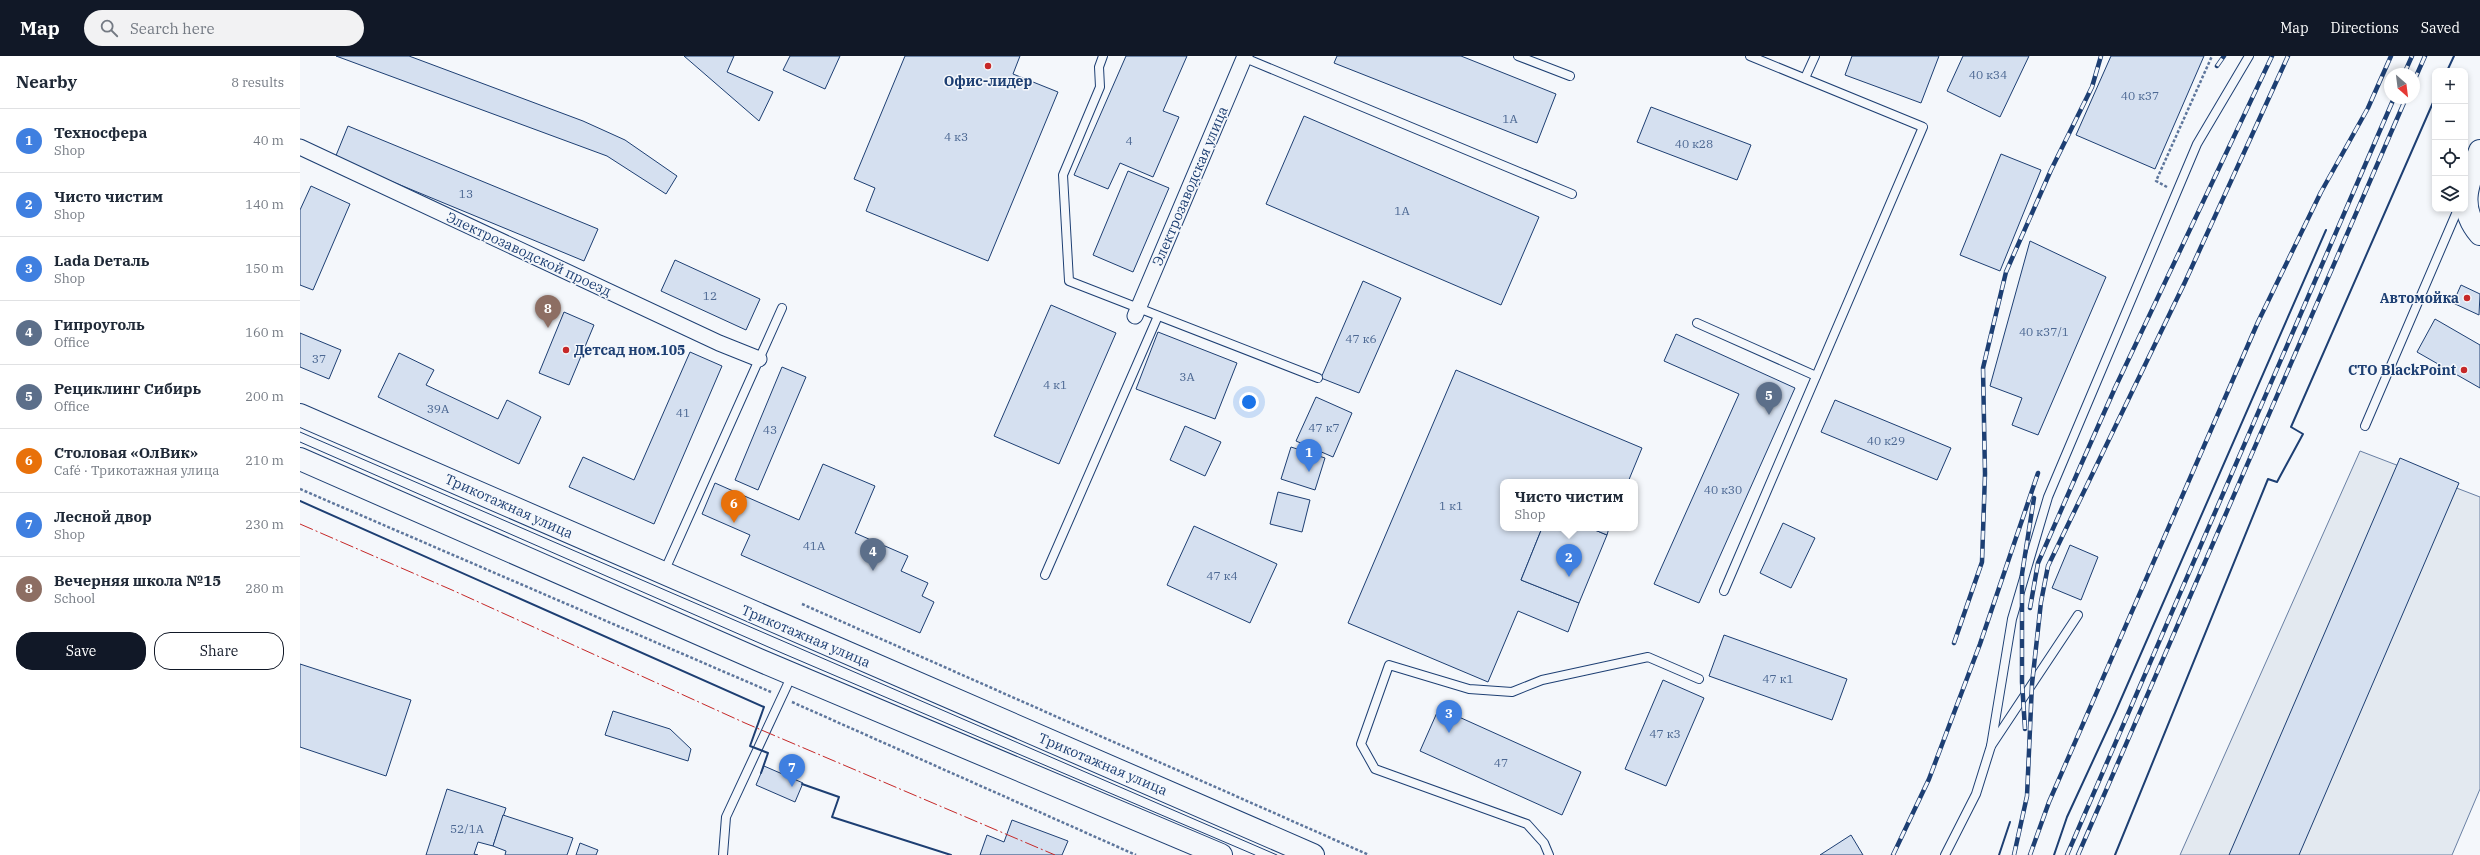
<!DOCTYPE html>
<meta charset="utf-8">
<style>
:root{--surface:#fff;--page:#f2f2f3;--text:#1f2937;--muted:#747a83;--line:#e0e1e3;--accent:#111827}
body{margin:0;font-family:"IBM Plex Serif",serif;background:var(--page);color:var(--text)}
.controls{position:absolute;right:12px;top:12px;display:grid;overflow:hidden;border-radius:8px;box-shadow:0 2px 6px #0003}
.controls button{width:36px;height:36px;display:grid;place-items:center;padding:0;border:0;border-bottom:1px solid var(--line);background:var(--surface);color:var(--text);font:20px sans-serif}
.compass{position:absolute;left:2084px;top:12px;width:36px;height:36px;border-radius:50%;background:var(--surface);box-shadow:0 2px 6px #0003;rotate:152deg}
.you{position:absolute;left:949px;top:346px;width:14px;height:14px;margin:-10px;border:3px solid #fff;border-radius:50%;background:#1a73e8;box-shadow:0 0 0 6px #1a73e833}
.badge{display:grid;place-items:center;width:26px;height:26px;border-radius:50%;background:var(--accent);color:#fff;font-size:13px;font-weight:700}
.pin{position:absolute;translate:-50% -33px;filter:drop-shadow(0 1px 2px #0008)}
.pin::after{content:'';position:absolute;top:21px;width:14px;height:12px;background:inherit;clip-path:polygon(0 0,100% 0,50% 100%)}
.popup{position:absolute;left:1200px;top:423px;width:138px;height:52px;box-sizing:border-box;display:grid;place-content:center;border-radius:8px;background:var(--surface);filter:drop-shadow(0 1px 3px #0005);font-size:13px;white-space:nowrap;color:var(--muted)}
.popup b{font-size:15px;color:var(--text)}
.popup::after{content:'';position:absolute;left:50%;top:100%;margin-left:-8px;border:8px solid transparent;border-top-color:var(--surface)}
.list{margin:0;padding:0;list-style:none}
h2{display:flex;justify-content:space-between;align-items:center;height:52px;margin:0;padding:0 16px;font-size:17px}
h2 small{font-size:13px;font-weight:400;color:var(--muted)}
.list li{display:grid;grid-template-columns:26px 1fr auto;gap:12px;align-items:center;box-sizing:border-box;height:64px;padding:0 16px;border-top:1px solid var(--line)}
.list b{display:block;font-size:15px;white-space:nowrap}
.list p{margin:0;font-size:13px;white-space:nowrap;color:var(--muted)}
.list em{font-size:13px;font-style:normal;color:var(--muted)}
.actions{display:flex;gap:8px;padding:12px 16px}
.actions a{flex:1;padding:9px 0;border:1px solid var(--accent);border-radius:16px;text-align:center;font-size:14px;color:var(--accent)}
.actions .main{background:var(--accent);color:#fff}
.icon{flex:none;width:22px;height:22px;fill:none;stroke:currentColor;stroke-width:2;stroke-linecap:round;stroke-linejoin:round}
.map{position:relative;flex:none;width:2180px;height:799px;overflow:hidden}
header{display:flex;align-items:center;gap:24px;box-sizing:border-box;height:56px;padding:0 20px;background:var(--accent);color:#fff}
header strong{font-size:19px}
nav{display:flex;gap:22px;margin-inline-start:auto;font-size:14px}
.search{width:280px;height:36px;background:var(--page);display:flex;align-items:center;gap:10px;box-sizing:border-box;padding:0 14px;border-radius:22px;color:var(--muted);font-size:15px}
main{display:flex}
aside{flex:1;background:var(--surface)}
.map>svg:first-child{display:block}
</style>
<header>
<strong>Map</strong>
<div class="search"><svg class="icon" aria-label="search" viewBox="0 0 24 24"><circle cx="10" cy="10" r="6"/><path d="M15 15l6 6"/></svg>Search here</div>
<nav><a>Map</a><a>Directions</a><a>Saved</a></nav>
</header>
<main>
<aside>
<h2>Nearby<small>8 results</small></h2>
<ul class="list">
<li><span class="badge" style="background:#3f7fe0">1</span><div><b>Техносфера</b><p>Shop</p></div><em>40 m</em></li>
<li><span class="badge" style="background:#3f7fe0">2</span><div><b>Чисто чистим</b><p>Shop</p></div><em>140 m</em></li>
<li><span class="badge" style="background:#3f7fe0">3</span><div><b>Lada Dеталь</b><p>Shop</p></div><em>150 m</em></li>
<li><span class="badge" style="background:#5c6f8a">4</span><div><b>Гипроуголь</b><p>Office</p></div><em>160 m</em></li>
<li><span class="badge" style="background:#5c6f8a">5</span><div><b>Рециклинг Сибирь</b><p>Office</p></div><em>200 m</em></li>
<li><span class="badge" style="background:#e8710a">6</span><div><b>Столовая «ОлВик»</b><p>Café · Трикотажная улица</p></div><em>210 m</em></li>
<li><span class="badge" style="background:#3f7fe0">7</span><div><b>Лесной двор</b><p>Shop</p></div><em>230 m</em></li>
<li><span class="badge" style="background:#8d6e63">8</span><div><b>Вечерняя школа №15</b><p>School</p></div><em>280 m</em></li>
</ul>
<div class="actions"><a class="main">Save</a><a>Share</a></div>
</aside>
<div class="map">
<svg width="2180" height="799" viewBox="0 0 2180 799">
<rect width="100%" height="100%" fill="#f4f7fb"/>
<polygon fill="#e3e9f0" stroke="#687fa3" points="2060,395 2180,441 2180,733 2152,799 1880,799"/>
<g fill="#d5e0f0" stroke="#1d3f73">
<polygon points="36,0 109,0 283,65 325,84 377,120 366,138 307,100"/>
<polygon points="384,0 434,0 427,16 473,36 459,65"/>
<polygon points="490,0 540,0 525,33 483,14"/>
<polygon points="605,0 720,0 713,18 758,36 688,205 566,155 575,132 554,123"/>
<polygon points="826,0 887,0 863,55 879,61 853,121 820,107 808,133 774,119"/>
<polygon points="1037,0 1161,0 1256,38 1237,87 1034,7"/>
<polygon points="1552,0 1639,0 1621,47 1545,19"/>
<polygon points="1663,0 1729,0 1700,61 1647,35"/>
<polygon points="1811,0 1904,0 1855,113 1776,79"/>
<polygon points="1351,51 1451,89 1437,124 1337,86"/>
<polygon points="1004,60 1239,161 1201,249 966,148"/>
<polygon points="48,70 298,173 284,205 35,102"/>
<polygon points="1701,98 1741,114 1700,215 1660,199"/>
<polygon points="828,115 869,132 833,216 793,199"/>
<polygon points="11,130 50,148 13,234 0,229 0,154"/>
<polygon points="1730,185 1806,221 1738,379 1712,369 1722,342 1690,330"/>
<polygon points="375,204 460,243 446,274 361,235"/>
<polygon points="1063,225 1101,242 1059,337 1021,322"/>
<polygon points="2161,229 2180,238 2179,259 2153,247"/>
<polygon points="751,249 816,277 759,408 694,380"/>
<polygon points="264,256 294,269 269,329 239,317"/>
<polygon points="2135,263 2180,289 2180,332 2117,296"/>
<polygon points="858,276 937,307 915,363 836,333"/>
<polygon points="0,277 41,294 29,323 0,311"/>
<polygon points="1376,278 1495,332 1399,547 1354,528 1439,338 1364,305"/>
<polygon points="390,296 422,310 354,468 269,431 283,401 334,424"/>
<polygon points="99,297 134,314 126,329 198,363 207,344 241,361 219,408 78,341"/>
<polygon points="482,311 506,321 458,434 435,424"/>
<polygon points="1156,314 1342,392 1328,426 1203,426 1203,472 1242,472 1221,524 1279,547 1268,576 1218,555 1188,626 1048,567"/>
<polygon points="1016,341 1052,357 1033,401 996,385"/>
<polygon points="1535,344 1651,392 1637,424 1521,376"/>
<polygon points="885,370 921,386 905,420 870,404"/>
<polygon points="991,391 1025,402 1015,434 981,423"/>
<polygon points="2100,402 2159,427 1999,799 1929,799"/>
<polygon points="523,408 575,430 555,477 608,500 601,515 628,527 622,540 634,546 620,577 441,499 450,479 402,458 415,427 499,464"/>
<polygon points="978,436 1010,444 1002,476 970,468"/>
<polygon points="1483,467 1515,482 1491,532 1460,517"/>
<polygon points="894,470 977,508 950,567 867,529"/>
<polygon points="1242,472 1290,472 1307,479 1279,547 1221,524"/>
<polygon points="1290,472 1309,472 1307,479"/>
<polygon points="1770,489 1798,501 1781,544 1752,532"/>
<polygon points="1424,579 1547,623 1532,664 1409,620"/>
<polygon points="0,608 111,644 86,720 0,691"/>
<polygon points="1363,624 1404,642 1366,730 1325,713"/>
<polygon points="1139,652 1281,716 1262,759 1120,695"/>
<polygon points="313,655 370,673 391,693 388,705 305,679"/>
<polygon points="464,710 503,727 495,746 456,729"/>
<polygon points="147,733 206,752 193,790 178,786 174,798 178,799 126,799"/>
<polygon points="203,759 273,782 267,799 205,799 206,795 193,790"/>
<polygon points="712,764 768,785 762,799 680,799 687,779 704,786"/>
<polygon points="1551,779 1563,799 1520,799"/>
<polygon points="280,787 298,794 296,799 276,799"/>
</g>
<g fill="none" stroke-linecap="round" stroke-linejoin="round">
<defs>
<g id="lane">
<polyline points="803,0 799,11 800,31 763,119 769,225 1018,322"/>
<polyline points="1218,0 1270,20"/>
<polyline points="945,2 1272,138"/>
<polyline points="1505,22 1515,0"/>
<polyline points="1397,267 1516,320"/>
<polyline points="2065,370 2158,153"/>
<polyline points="364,516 482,252"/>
<polyline points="745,519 858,260"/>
<polyline points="1424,535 1623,71 1450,0"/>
<polyline points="1691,690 1712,563 1748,441 1897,88 1949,0"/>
<polyline points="423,799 426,761 492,619"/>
<polyline points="1249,799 1244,787 1227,768 1075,713 1061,688 1089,609 1169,633 1212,636 1242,624 1348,601 1399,623"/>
<polyline points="1645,799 1676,738 1691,690 1778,559"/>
</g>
<g id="street">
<polyline points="0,91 419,287 459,303"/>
<polyline points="835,260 945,0"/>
</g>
<g id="secondary">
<path d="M2180,95C2169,125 2156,150 2180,178"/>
<polyline points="0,359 1013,799"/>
<polyline points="0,403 459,604 921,799"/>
</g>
</defs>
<use href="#lane" stroke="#1d3f73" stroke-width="10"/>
<use href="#street" stroke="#1d3f73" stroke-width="17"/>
<use href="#secondary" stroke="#1d3f73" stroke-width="24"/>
<g stroke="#5e769c" stroke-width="2.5" stroke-dasharray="3 2" stroke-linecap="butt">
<polyline points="1867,131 1856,125 1912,0"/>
<polyline points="0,433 471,636"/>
<polyline points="502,548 1069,799"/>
<polyline points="492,646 836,799"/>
</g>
<use href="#lane" stroke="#f4f7fb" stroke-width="8"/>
<use href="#street" stroke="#f4f7fb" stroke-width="15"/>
<use href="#secondary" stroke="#f4f7fb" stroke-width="22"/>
<g stroke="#1d3f73" stroke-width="1">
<polyline points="0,376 977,799"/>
<polyline points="0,386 482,597 955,799"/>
</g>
<defs>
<g id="rail">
<polyline points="1917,10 1924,0"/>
<polyline points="2104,18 2112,0"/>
<polyline points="2114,25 2125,0"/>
<polyline points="1730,552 1738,507 1780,411 1815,332 1972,0"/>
<polyline points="1654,587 1682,506 1685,418 1683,312 1706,216 1751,114 1792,31 1801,0"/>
<polyline points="1725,673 1722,626 1722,518 1734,442"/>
<polyline points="1593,799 1629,723 1680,588 1738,417"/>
<polyline points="1714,799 1727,740 1732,628 1741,546 1748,510 1885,226 1988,0"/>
<polyline points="1730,799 1749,746 1958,266 2021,136 2068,52 2091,0"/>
<polyline points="1767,799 2094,42"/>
<polyline points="1778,799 2106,42"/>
</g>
</defs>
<use href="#rail" stroke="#1d3f73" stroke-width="4.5"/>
<use href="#rail" stroke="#f4f7fb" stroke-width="3" stroke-dasharray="9" stroke-linecap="butt"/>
<g stroke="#1d3f73" stroke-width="2">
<polyline points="2147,15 2154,0"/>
<polyline points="0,445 464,651 450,690 468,697 461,717"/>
<polyline points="502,728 539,741 532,761 651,799"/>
<polyline points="1699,799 1710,766"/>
<polyline points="1754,799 1767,761 1815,657 2026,174"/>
<polyline points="1815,799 1968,423 1977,426 2003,378 1991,371 2135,42"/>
</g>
<polyline stroke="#c62828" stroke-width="1" stroke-dasharray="14 3 2 3" stroke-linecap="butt" points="0,468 152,534 445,667 755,799"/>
</g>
<g fill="#c62828" stroke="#f4f7fb" stroke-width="1.5">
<circle cx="688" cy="10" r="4"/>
<circle cx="2167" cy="242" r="4"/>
<circle cx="266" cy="294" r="4"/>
<circle cx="2164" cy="314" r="4"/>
</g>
<g text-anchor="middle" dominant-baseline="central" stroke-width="3" stroke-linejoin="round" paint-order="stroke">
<g font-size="12" fill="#4b6792">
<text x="1688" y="18">40 к34</text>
<text x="1840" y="39">40 к37</text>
<text x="1210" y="62">1А</text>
<text x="656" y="80">4 к3</text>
<text x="829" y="84">4</text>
<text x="1394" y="87">40 к28</text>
<text x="166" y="137">13</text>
<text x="1102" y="154">1А</text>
<text x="410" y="239">12</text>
<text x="1744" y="275">40 к37/1</text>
<text x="1061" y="282">47 к6</text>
<text x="19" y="302">37</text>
<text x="887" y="320">3А</text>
<text x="755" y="328">4 к1</text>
<text x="138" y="352">39А</text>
<text x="383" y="356">41</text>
<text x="1024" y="371">47 к7</text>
<text x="470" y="373">43</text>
<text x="1586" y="384">40 к29</text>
<text x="1423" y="433">40 к30</text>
<text x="1151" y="449">1 к1</text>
<text x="514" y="489">41А</text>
<text x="922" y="519">47 к4</text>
<text x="1478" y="622">47 к1</text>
<text x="1365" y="677">47 к3</text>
<text x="1201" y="706">47</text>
<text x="167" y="772">52/1А</text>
</g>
<g font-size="14" font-weight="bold" fill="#1d3f73" stroke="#f4f7fb" text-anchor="end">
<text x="688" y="25" text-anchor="middle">Офис-лидер</text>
<text x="2159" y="242">Автомойка</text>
<text x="274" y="294" text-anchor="start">Детсад ном.105</text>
<text x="2156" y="314">СТО BlackPoint</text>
</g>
<g font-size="14" fill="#1d3f73" stroke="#f4f7fb">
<text transform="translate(890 130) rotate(-67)">Электрозаводская улица</text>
<text transform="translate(229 198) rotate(25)">Электрозаводской проезд</text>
<text transform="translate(209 450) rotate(24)">Трикотажная улица</text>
<text transform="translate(506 580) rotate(23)">Трикотажная улица</text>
<text transform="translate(803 708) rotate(23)">Трикотажная улица</text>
</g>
</g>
</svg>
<div class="controls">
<button>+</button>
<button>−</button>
<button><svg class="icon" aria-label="locate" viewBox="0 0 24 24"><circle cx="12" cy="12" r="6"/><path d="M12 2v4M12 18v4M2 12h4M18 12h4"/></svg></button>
<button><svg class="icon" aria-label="layers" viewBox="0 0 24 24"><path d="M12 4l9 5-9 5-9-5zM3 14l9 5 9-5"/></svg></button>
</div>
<svg class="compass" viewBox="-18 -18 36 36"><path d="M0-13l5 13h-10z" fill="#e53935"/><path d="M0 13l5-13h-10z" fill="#747a83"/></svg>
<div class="you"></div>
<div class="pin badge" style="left:1009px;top:416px;background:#3f7fe0">1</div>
<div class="pin badge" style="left:1269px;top:521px;background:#3f7fe0">2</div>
<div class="popup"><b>Чисто чистим</b>Shop</div>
<div class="pin badge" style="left:1149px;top:677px;background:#3f7fe0">3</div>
<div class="pin badge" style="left:573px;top:515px;background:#5c6f8a">4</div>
<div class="pin badge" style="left:1469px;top:359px;background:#5c6f8a">5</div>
<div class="pin badge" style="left:434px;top:467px;background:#e8710a">6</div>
<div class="pin badge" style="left:492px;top:731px;background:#3f7fe0">7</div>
<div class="pin badge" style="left:248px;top:272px;background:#8d6e63">8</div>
</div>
</main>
